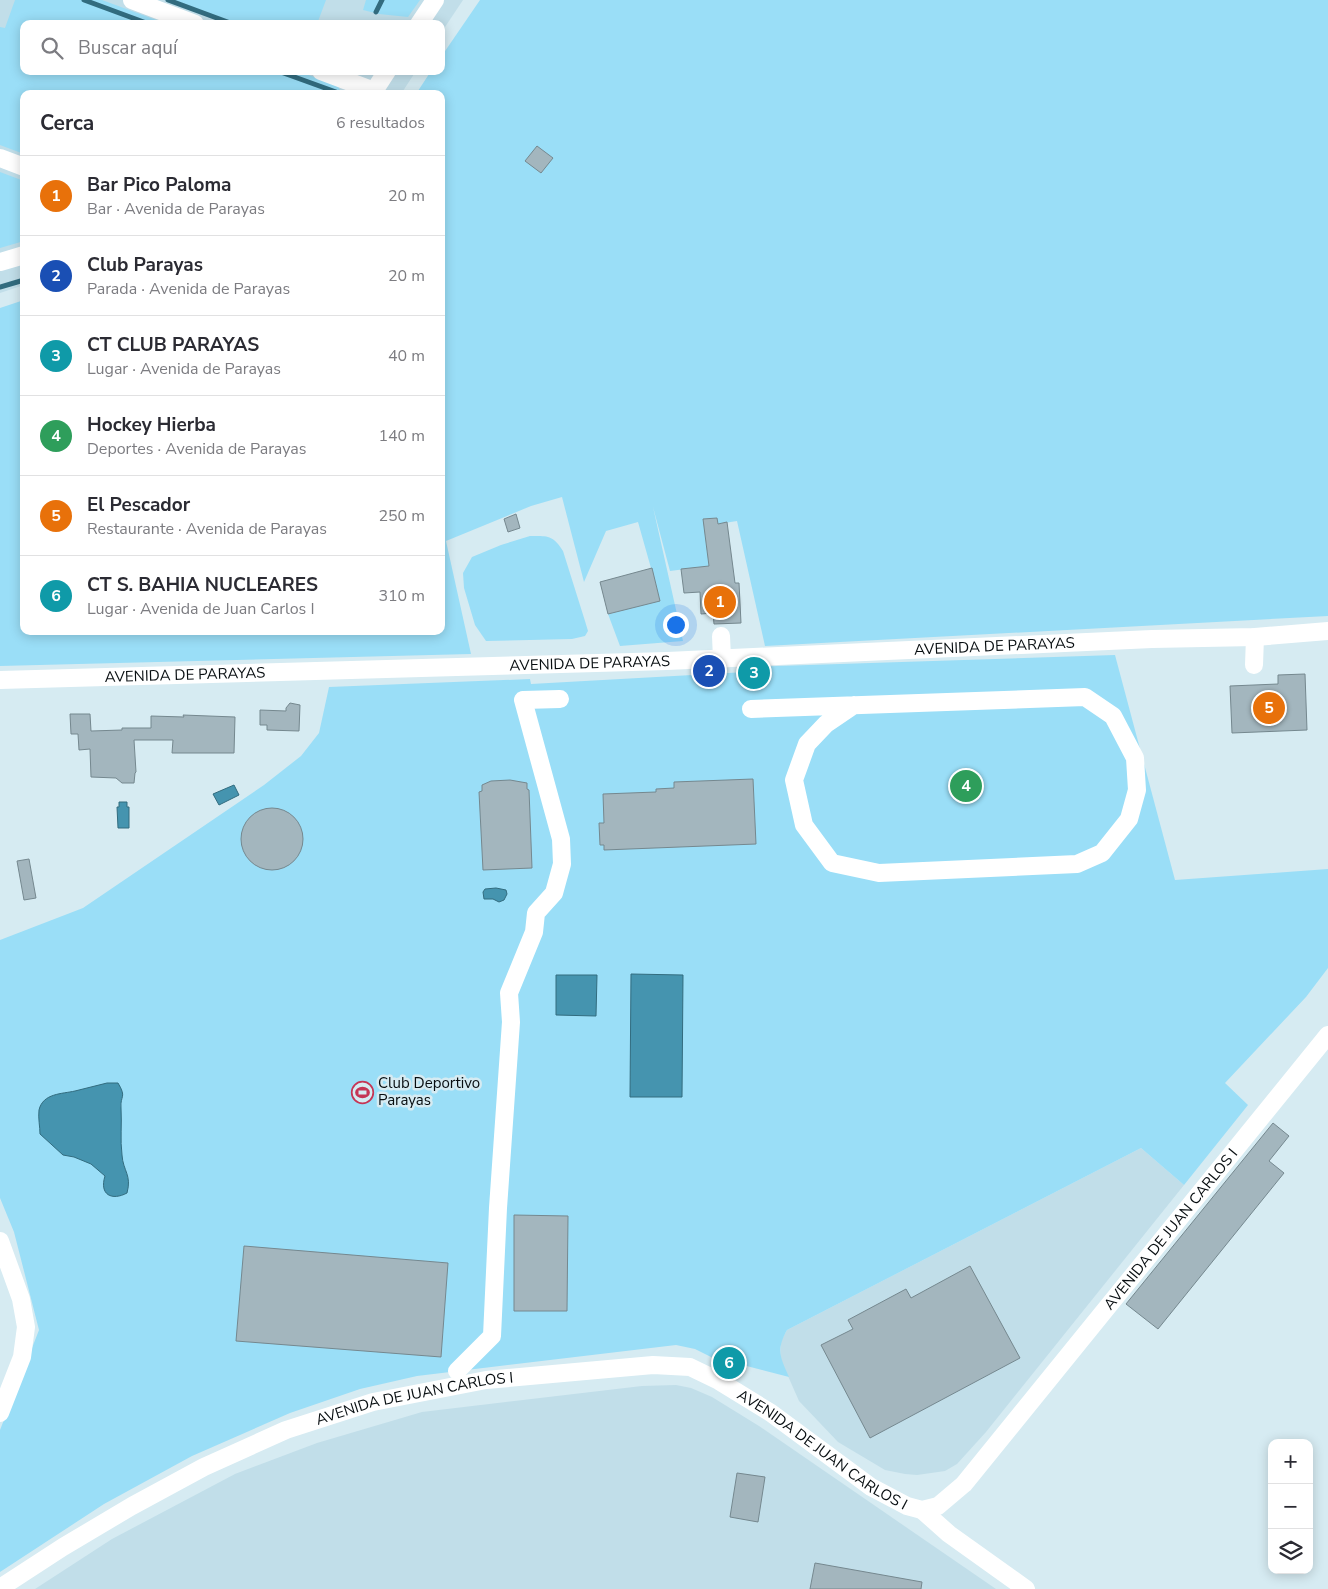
<!DOCTYPE html>
<html lang="es">
<meta charset="utf-8">
<style>
:root{--surface:#fff;--page:#f2f2f3;--text:#2b2b33;--muted:#7c7c81;--line:#e1e1e2;--accent:#ea580c}
body{margin:0;font-family:"Nunito Sans",sans-serif;background:var(--page);color:var(--text)}
.controls{position:absolute;right:15px;bottom:15px;display:grid;overflow:hidden;border-radius:10px;box-shadow:0 2px 12px #0003}
.controls button{width:45px;height:45px;display:grid;place-items:center;padding:0;border:0;border-bottom:1px solid var(--line);background:var(--surface);color:var(--text);font:25px sans-serif}
.you{position:absolute;left:675px;top:624px;width:18px;height:18px;margin:-12px;border:4px solid #fff;border-radius:50%;background:#1a73e8;box-shadow:0 0 0 8px #1a73e833}
.badge{display:grid;place-items:center;width:32px;height:32px;border-radius:50%;background:var(--accent);color:#fff;font-size:16px;font-weight:700}
.pin{position:absolute;translate:-50% -50%;border:2px solid #fff;box-shadow:0 1px 5px #0006}
.list{margin:0;padding:0;list-style:none}
h2{display:flex;justify-content:space-between;align-items:center;height:65px;margin:0;padding:0 20px;font-size:21px}
h2 small{font-size:16px;font-weight:400;color:var(--muted)}
.list li{display:grid;grid-template-columns:32px 1fr auto;gap:15px;align-items:center;box-sizing:border-box;height:80px;padding:0 20px;border-top:1px solid var(--line)}
.list b{display:block;font-size:19px;white-space:nowrap}
.list p{margin:0;font-size:16px;white-space:nowrap;color:var(--muted)}
.list em{font-size:16px;font-style:normal;color:var(--muted)}
.icon{flex:none;width:28px;height:28px;fill:none;stroke:currentColor;stroke-width:2;stroke-linecap:round;stroke-linejoin:round}
.map{position:relative;flex:none;width:1328px;height:1589px;overflow:hidden}
.search{position:absolute;background:var(--surface);box-shadow:0 2px 12px #0003;left:20px;top:20px;width:425px;height:55px;display:flex;align-items:center;gap:12px;box-sizing:border-box;padding:0 18px;border-radius:10px;color:var(--muted);font-size:19px}
.panel{position:absolute;background:var(--surface);box-shadow:0 2px 12px #0003;left:20px;top:90px;width:425px;height:545px;border-radius:10px}
.map>svg:first-child{display:block}
</style>
<div class="map">
<svg width="1328" height="1589" viewBox="0 0 1328 1589">
<rect width="100%" height="100%" fill="#d6ebf2"/>
<g fill="#c1dee9">
<polygon points="0,0 463,0 441,33 441,24 24,24 24,71 416,71 401,94 24,94 24,285 0,293"/>
<polygon points="1141,1148 1184,1185 986,1432 957,1464 945,1471 917,1475 905,1474 885,1470 838,1442 799,1401 780,1358 781,1341 787,1330"/>
<polygon points="676,1385 691,1388 712,1397 759,1426 996,1589 35,1589 112,1539 235,1474 317,1443 422,1412 642,1386"/>
</g>
<g fill="#9adef7">
<polygon points="15,0 102,0 167,24 24,24 24,71 298,71 338,86 342,94 24,94 24,154 0,145 0,27 5,28"/>
<polygon points="164,0 326,0 317,24 229,24"/>
<polygon points="366,0 420,0 408,17 379,14 363,10"/>
<polygon points="480,0 1328,0 1328,616 765,646 737,521 718,524 716,518 704,519 709,566 670,571 653,507 683,641 620,646 608,614 660,600 638,522 606,531 584,582 562,497 531,506 446,541 471,654 0,666 0,308 24,300 24,631 441,631 441,94 416,94 431,71 441,71 441,57"/>
<polygon points="0,172 24,181 24,241 0,248"/>
<path d="M530,536C548,536 553,535 563,551L585,621L588,631L585,636L572,639L486,641L475,625L464,588L463,573L472,557L501,545Z"/>
<path d="M1115,655L1175,880L1328,869V968L1306,997L1225,1083L1248,1105L1184,1185L1141,1148L787,1330C776,1350 780,1357 789,1377L735,1363L726,1358L723,1363L695,1349L676,1345L417,1376L360,1389L290,1413L192,1456L104,1504L0,1572V1430L39,1330L14,1232L0,1198V940L83,908L264,785L301,756L319,733L329,687L530,679L531,684L746,672L748,667Z"/>
</g>
<g fill="#4594af" stroke="#326c7f">
<polygon points="234,785 239,795 219,805 213,794"/>
<polygon points="119,802 127,802 127,807 129,807 129,828 118,828 117,807 119,807"/>
<polygon points="496,888 506,890 507,894 504,900 499,902 493,899 484,899 483,892 485,889"/>
<polygon points="631,974 683,975 682,1097 630,1097"/>
<polygon points="556,975 597,975 596,1016 556,1015"/>
<path d="M107,1083H118C127,1098 120,1095 121,1108C122,1124 120,1140 122,1155C123,1171 132,1175 127,1193C112,1201 99,1195 105,1176L91,1164L74,1157L63,1155L40,1134C40,1127 38,1118 39,1110C43,1093 62,1094 75,1091C86,1088 96,1086 107,1083Z"/>
</g>
<g fill="none" stroke-linecap="round" stroke-linejoin="round">
<g stroke="#326c7f" stroke-width="5">
<polyline points="84,0 149,24"/>
<polyline points="168,0 233,24"/>
<polyline points="376,12 382,0"/>
<polyline points="278,71 336,92"/>
<polyline points="0,287 24,280"/>
</g>
</g>
<g fill="#a3b6be" stroke="#75888f">
<polygon points="537,146 553,158 541,173 525,161"/>
<polygon points="516,514 520,528 508,532 504,519"/>
<polygon points="717,518 718,524 727,522 735,583 739,583 741,623 714,624 713,613 701,614 700,592 684,593 681,569 709,566 703,519"/>
<polygon points="652,568 660,601 608,614 600,582"/>
<polygon points="1305,674 1307,730 1232,733 1230,686 1278,684 1278,675"/>
<polygon points="290,703 300,705 299,731 267,730 267,725 260,725 260,710 286,711 286,708"/>
<polygon points="70,714 90,714 91,731 122,730 122,728 151,728 151,716 184,717 183,715 235,717 234,753 172,753 173,740 134,740 136,772 135,773 134,783 122,783 116,778 91,777 90,749 79,750 78,734 71,734"/>
<polygon points="753,779 756,844 604,850 604,845 600,845 599,823 604,823 603,794 656,792 656,789 674,788 674,782"/>
<polygon points="510,780 527,783 527,789 529,790 532,868 483,870 479,792 482,791 482,785 491,781"/>
<circle cx="272" cy="839" r="31"/>
<polygon points="29,859 36,898 24,900 17,861"/>
<polygon points="1273,1123 1289,1136 1269,1161 1284,1173 1158,1329 1126,1304"/>
<polygon points="514,1215 568,1216 567,1311 514,1311"/>
<polygon points="244,1246 448,1263 441,1357 236,1341"/>
<polygon points="970,1266 1020,1358 870,1438 821,1345 853,1329 848,1320 906,1289 911,1298"/>
<polygon points="737,1473 765,1477 758,1522 730,1517"/>
<polygon points="815,1563 922,1582 921,1589 810,1589"/>
</g>
<g fill="none" stroke-linecap="round" stroke-linejoin="round">
<g stroke="#fff" stroke-width="18">
<polyline points="132,0 195,24"/>
<polyline points="419,24 435,0"/>
<polyline points="321,71 374,91 372,94"/>
<polyline points="374,91 387,71"/>
<polyline points="0,158 24,167"/>
<polyline points="0,262 24,255"/>
<polyline points="721,636 722,658"/>
<polyline points="1254,665 1255,637"/>
<path id="s1" d="M0,680L667,661L1152,639L1255,637L1328,631"/>
<polyline points="751,709 1085,697 1113,716 1135,758 1137,790 1129,819 1102,853 1077,864 879,873 832,863 804,825 794,780 807,744 826,724 854,705"/>
<polyline points="0,1241 21,1299 26,1327 22,1357 0,1413"/>
<polyline points="457,1371 492,1336 498,1208 511,1022 509,993 534,932 536,913 554,893 562,864 561,839 523,700 560,699"/>
<polyline points="922,1510 949,1534 1026,1589"/>
<path id="s2" d="M0,1588L63,1547L132,1506L204,1467L286,1430L373,1402L486,1380L653,1365L690,1367L719,1381L771,1413L871,1487L907,1506L922,1510L938,1506L964,1484L1328,1035"/>
</g>
</g>
<defs>
<symbol id="stadium-ring" viewBox="-11 -11 22 22"><circle r="9.5" fill="#d6ebf2" stroke="#c53555" stroke-width="1.5"/><path d="M0-5a6.5 5 0 1 0 0 10a6.5 5 0 1 0 0-10ZM-3.5-1.8h7v3.6h-7Z" fill="#c53555"/></symbol>
</defs>
<g fill-rule="evenodd">
<use href="#stadium-ring" x="350" y="1080" width="25" height="25"/>
</g>
<g text-anchor="middle" dominant-baseline="central" stroke-width="5" stroke-linejoin="round" paint-order="stroke">
<g font-size="15" fill="#070d10" stroke="#d6ebf2">
<text stroke="none"><textPath href="#s1" startOffset="995">AVENIDA DE PARAYAS</textPath></text>
<text stroke="none"><textPath href="#s1" startOffset="590">AVENIDA DE PARAYAS</textPath></text>
<text stroke="none"><textPath href="#s1" startOffset="185">AVENIDA DE PARAYAS</textPath></text>
<text stroke="none"><textPath href="#s2" startOffset="1391">AVENIDA DE JUAN CARLOS I</textPath></text>
<text stroke="none"><textPath href="#s2" startOffset="460">AVENIDA DE JUAN CARLOS I</textPath></text>
<text stroke="none"><textPath href="#s2" startOffset="895">AVENIDA DE JUAN CARLOS I</textPath></text>
</g>
<g font-size="15" fill="#070d10" stroke="#d6ebf2" text-anchor="start">
<text x="378" y="1083">Club Deportivo<tspan x="378" dy="17">Parayas</tspan></text>
</g>
</g>
</svg>
<div class="controls">
<button>+</button>
<button>−</button>
<button><svg class="icon" aria-label="layers" viewBox="0 0 24 24"><path d="M12 4l9 5-9 5-9-5zM3 14l9 5 9-5"/></svg></button>
</div>
<div class="you"></div>
<div class="pin badge" style="left:720px;top:602px;background:#e8710a">1</div>
<div class="pin badge" style="left:709px;top:671px;background:#1a4fb4">2</div>
<div class="pin badge" style="left:754px;top:673px;background:#0f9aa8">3</div>
<div class="pin badge" style="left:966px;top:786px;background:#2e9e5b">4</div>
<div class="pin badge" style="left:1269px;top:708px;background:#e8710a">5</div>
<div class="pin badge" style="left:729px;top:1363px;background:#0f9aa8">6</div>
<div class="search"><svg class="icon" aria-label="search" viewBox="0 0 24 24"><circle cx="10" cy="10" r="6"/><path d="M15 15l6 6"/></svg>Buscar aquí</div>
<section class="panel">
<h2>Cerca<small>6 resultados</small></h2>
<ul class="list">
<li><span class="badge" style="background:#e8710a">1</span><div><b>Bar Pico Paloma</b><p>Bar · Avenida de Parayas</p></div><em>20 m</em></li>
<li><span class="badge" style="background:#1a4fb4">2</span><div><b>Club Parayas</b><p>Parada · Avenida de Parayas</p></div><em>20 m</em></li>
<li><span class="badge" style="background:#0f9aa8">3</span><div><b>CT CLUB PARAYAS</b><p>Lugar · Avenida de Parayas</p></div><em>40 m</em></li>
<li><span class="badge" style="background:#2e9e5b">4</span><div><b>Hockey Hierba</b><p>Deportes · Avenida de Parayas</p></div><em>140 m</em></li>
<li><span class="badge" style="background:#e8710a">5</span><div><b>El Pescador</b><p>Restaurante · Avenida de Parayas</p></div><em>250 m</em></li>
<li><span class="badge" style="background:#0f9aa8">6</span><div><b>CT S. BAHIA NUCLEARES</b><p>Lugar · Avenida de Juan Carlos I</p></div><em>310 m</em></li>
</ul>
</section>
</div>
